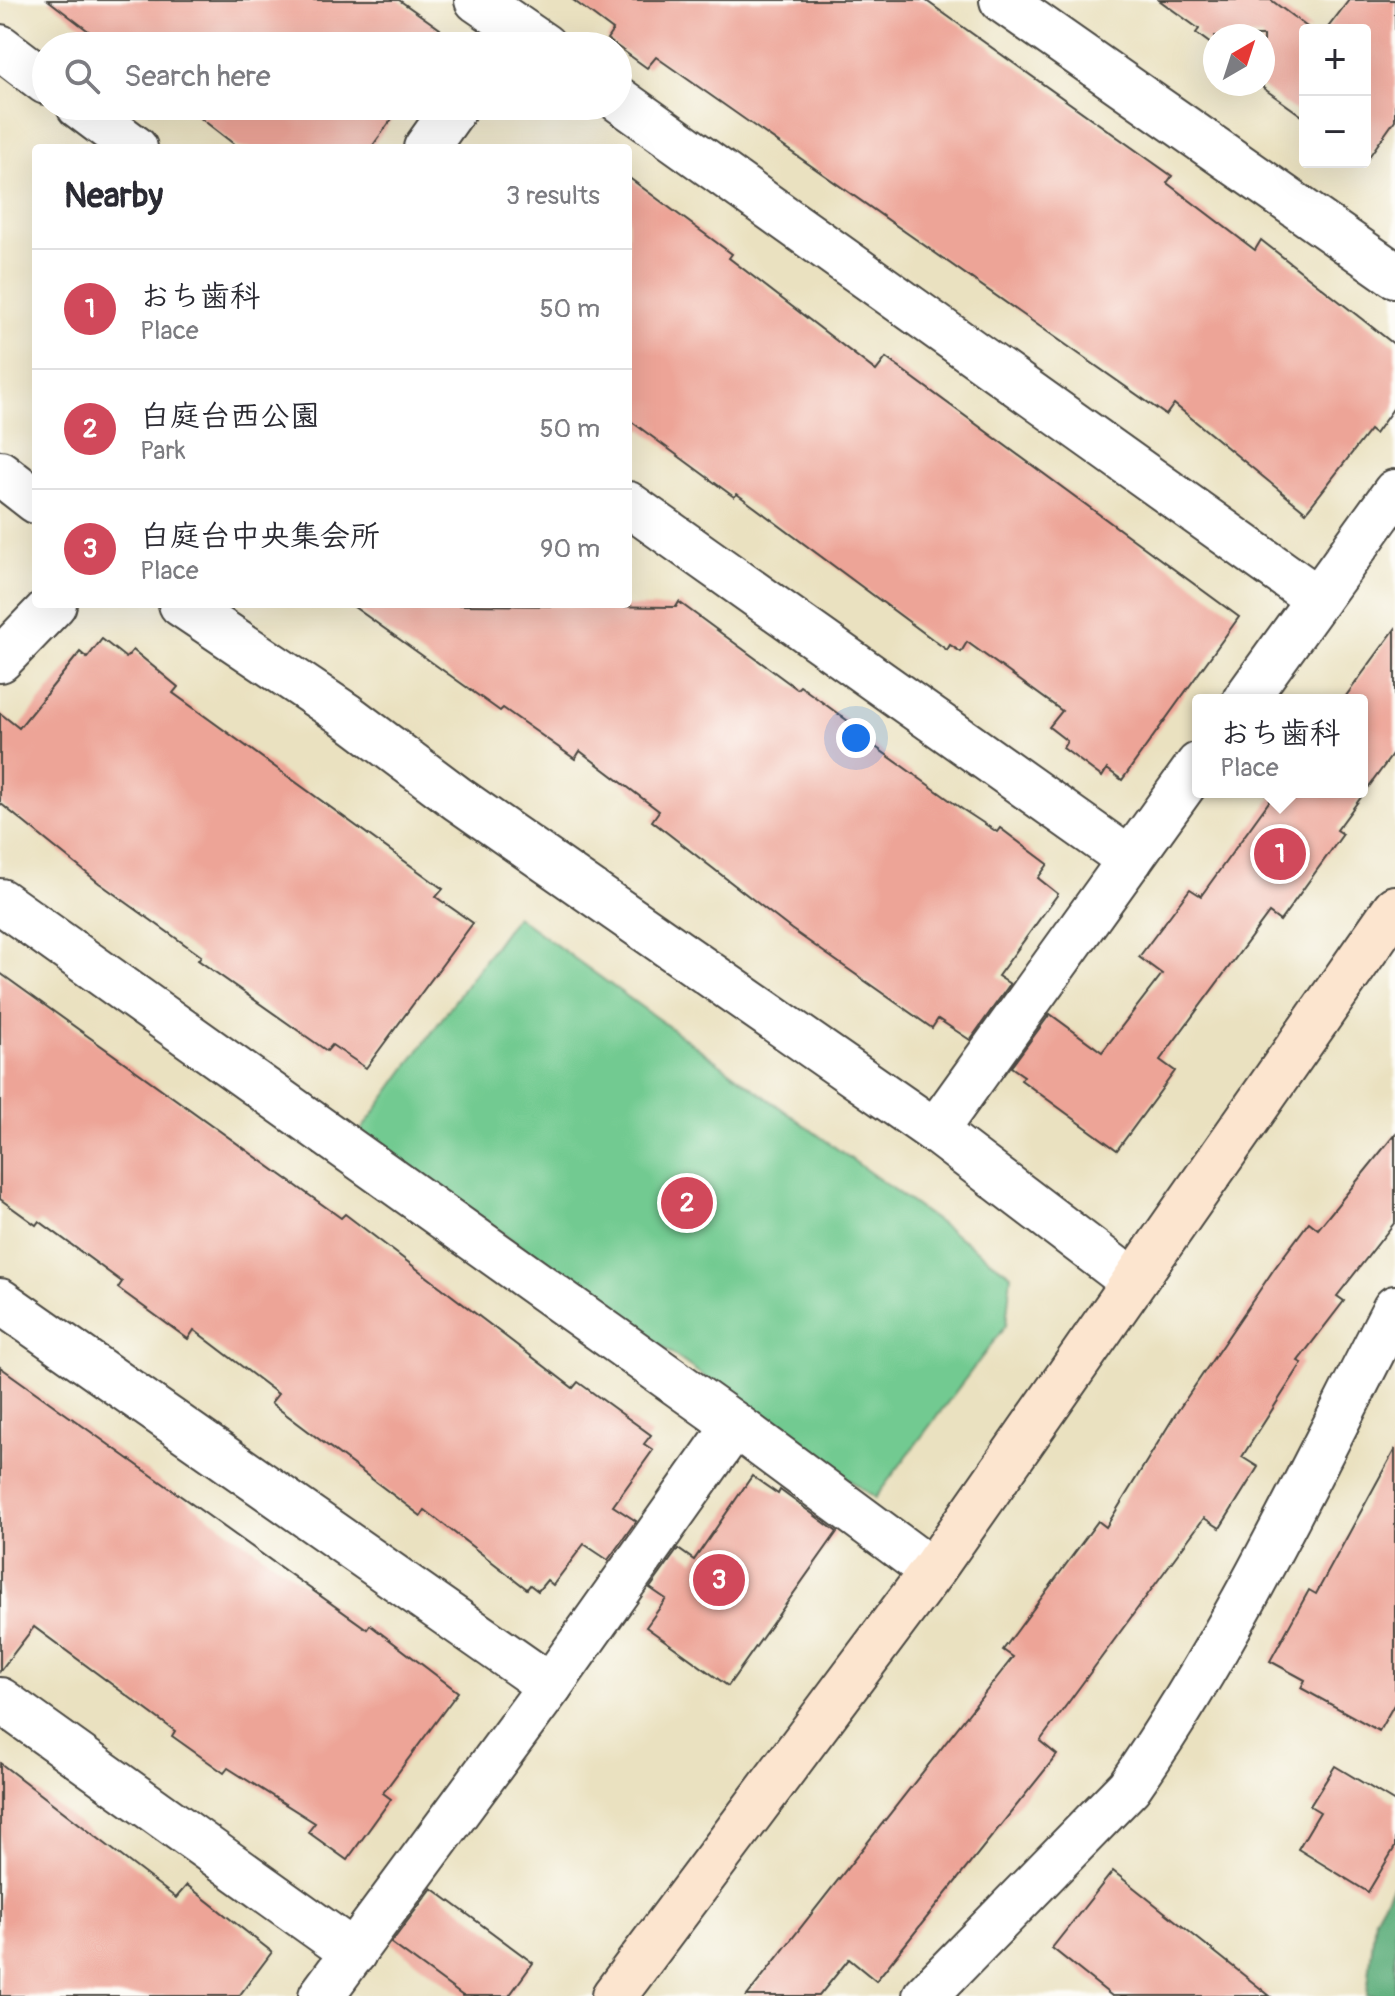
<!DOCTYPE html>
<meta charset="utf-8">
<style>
:root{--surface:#fff;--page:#f7f7f7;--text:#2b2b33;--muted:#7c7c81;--line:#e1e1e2;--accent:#d1495b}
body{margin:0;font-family:Pangolin,"Klee One",sans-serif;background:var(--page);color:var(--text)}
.controls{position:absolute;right:24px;top:24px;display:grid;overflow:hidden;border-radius:8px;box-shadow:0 8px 32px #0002}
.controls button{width:72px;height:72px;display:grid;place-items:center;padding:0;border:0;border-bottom:2px solid var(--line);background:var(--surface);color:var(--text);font:40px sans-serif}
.compass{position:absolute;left:1203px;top:24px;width:72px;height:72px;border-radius:50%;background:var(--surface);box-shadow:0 8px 32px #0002;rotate:39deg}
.you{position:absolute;left:856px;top:738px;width:28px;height:28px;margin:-20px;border:6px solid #fff;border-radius:50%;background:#1a73e8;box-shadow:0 0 0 12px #1a73e833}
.badge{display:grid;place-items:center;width:52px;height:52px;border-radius:50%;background:var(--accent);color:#fff;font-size:26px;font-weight:700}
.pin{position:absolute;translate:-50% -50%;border:4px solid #fff;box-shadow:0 2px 8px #0006}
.popup{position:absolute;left:1192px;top:694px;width:176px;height:104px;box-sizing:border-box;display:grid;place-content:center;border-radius:8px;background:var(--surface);filter:drop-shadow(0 2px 6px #0005);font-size:26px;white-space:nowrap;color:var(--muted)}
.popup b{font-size:30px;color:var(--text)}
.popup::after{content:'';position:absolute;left:50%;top:100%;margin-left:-16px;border:16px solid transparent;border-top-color:var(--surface)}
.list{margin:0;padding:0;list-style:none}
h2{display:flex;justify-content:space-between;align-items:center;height:104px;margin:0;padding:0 32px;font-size:34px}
h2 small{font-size:26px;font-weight:400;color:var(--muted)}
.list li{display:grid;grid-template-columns:52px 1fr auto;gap:24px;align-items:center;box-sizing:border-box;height:120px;padding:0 32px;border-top:2px solid var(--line)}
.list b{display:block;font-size:30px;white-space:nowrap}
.list p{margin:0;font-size:26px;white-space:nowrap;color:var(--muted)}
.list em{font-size:26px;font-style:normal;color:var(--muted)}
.icon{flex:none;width:44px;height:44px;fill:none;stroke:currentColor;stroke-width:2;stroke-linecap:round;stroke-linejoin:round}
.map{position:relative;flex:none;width:1395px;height:1996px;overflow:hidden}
.search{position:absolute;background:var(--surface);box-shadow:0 8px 32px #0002;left:32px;top:32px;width:600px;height:88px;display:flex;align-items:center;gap:20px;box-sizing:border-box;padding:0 28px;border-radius:44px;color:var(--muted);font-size:30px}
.panel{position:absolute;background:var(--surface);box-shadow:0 8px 32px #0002;left:32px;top:144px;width:600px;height:464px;border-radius:8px}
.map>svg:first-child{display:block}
</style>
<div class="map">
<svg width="1395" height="1996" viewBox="0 0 1395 1996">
<rect width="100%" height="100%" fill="#fdfcf7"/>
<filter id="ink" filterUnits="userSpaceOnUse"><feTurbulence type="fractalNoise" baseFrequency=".0125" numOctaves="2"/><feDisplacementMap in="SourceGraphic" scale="16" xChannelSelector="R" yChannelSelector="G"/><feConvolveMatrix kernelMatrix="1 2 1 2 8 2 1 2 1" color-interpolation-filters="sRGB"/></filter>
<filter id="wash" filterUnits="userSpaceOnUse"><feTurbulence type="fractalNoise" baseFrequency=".006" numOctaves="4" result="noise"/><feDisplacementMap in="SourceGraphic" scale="32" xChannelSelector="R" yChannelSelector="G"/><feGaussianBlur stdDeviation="1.8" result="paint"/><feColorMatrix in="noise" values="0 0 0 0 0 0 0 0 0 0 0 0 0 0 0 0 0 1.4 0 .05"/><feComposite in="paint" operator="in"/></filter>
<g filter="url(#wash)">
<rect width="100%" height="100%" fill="#eae1c0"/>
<polygon fill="#72ca91" stroke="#4e7a5e" stroke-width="2" points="516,916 1011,1275 1006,1325 875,1498 360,1132"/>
<polygon fill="#5dae7b" stroke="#446c53" stroke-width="2" points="1395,1881 1395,1996 1367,1996 1375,1917"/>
<g id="blocks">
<g fill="#eda497">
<polygon points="48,0 399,0 440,29 430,42 436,46 108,46"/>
<polygon points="573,0 925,0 1172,176 1167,183 1255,250 1261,240 1395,345 1395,406 1375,434 1370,430 1306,512 1174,404 1166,415 656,57 647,68 607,39 613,30"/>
<polygon points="1159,0 1271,0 1311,30 1305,30 1305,118 1263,88 1263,36 1215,36 1215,47 1196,33 1199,29"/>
<polygon points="1349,0 1395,0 1395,120 1366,161 1365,30 1326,30"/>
<polygon points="185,106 406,106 402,111 399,109 371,148 239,148"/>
<polygon points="628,177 732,254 729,258 876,371 886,358 1239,617 1122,780 1107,769 1102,777 1063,748 1067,741 1049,727 1062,711 967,642 961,652 950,645 947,650 737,494 734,497 628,419"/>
<polygon points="679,602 797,689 800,686 848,721 845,725 962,809 997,832 1000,828 1048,864 1038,878 1058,894 998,976 1010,984 970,1040 938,1019 932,1028 791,929 652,821 659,811 580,751 575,759 503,708 500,711 350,604 676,607"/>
<polygon points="1395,629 1395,751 1337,830 1343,834 1280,921 1269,913 1160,1060 1175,1071 1117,1150 1021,1080 1024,1076 1011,1067 1050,1014 1102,1052 1162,974 1139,957 1190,889 1201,896 1276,792 1362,792 1362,700 1343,700"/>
<polygon points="102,639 126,658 133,650 178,687 173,693 443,889 436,897 473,923 366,1068 332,1045 327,1051 198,960 201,956 99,883 0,803 0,713 19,728 80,652 87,658"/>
<polygon points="0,973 341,1218 345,1214 573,1388 578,1382 651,1435 644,1444 653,1450 613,1506 636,1521 608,1560 584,1544 553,1585 547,1580 538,1591 530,1585 527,1589 425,1510 421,1516 271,1403 278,1394 194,1330 188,1339 118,1288 122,1282 39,1221 36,1225 0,1199"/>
<polygon points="1395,1134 1395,1222 1337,1296 1344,1301 1298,1361 1302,1363 1242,1457 1258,1467 1220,1528 1204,1518 1040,1741 1057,1755 876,1981 849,1959 819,1996 747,1996 1013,1657 1003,1650 1098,1521 1106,1527 1175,1415 1274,1269 1309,1222 1318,1229"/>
<polygon points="0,1367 367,1629 370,1625 458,1692 383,1793 391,1799 347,1860 308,1832 315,1823 228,1768 224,1773 172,1736 175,1731 34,1627 0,1671"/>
<polygon points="1395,1449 1395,1703 1379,1731 1301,1688 1305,1680 1270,1661 1309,1590 1316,1594"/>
<polygon points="752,1476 778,1494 780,1490 837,1532 728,1686 646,1627 666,1599 650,1588 678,1549 694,1560"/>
<polygon points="0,1763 176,1898 187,1885 272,1952 239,1996 0,1996"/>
<polygon points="1335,1766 1395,1802 1395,1847 1368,1892 1298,1849 1320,1812 1310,1806"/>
<polygon points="1113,1871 1270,1996 1112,1996 1052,1948"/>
<polygon points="432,1888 533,1963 509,1996 463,1996 391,1943"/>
</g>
</g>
</g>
<g filter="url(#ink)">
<use href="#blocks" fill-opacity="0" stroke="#484641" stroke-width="2"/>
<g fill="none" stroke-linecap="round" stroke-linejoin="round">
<defs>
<g id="street">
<polyline points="477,0 544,46"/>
<polyline points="1002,0 1395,275"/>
<polyline points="0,47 46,82"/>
<polyline points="618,99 1318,599"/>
<polyline points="79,106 135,148"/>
<polyline points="426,148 456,106"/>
<polyline points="0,473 36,501"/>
<polyline points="628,504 1130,860"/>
<polyline points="181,604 346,715 458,799 935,1131 1132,1281"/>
<polyline points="0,660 54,604"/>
<polyline points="1245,700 1395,492"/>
<polyline points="0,901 735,1425 932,1571"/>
<polyline points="935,1131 1198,765"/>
<polyline points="0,1301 550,1686"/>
<polyline points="0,1700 354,1953"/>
<polyline points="321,1996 550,1686 735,1425"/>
<path d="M925,1996L1129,1787C1234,1636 1311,1470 1395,1308"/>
</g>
<polyline id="secondary" points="614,1996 932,1571 1395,908"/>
</defs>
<use href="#street" stroke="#484641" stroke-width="48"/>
<use href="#secondary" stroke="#484641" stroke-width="48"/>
<use href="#street" stroke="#fff" stroke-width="44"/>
<use href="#secondary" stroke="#fce5cf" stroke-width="44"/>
</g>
</g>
</svg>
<div class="controls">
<button>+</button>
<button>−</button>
</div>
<svg class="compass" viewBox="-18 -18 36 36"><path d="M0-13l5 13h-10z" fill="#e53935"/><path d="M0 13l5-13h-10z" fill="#7c7c81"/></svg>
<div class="you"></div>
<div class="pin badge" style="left:1280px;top:854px">1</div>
<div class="popup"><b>おち歯科</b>Place</div>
<div class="pin badge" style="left:687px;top:1203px">2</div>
<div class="pin badge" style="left:719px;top:1580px">3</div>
<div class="search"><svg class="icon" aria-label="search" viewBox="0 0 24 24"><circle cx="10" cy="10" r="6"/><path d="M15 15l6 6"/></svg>Search here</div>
<section class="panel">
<h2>Nearby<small>3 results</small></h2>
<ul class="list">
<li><span class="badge">1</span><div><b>おち歯科</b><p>Place</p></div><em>50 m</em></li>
<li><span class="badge">2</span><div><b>白庭台西公園</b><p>Park</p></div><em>50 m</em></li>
<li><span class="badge">3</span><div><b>白庭台中央集会所</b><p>Place</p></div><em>90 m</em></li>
</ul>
</section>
</div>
